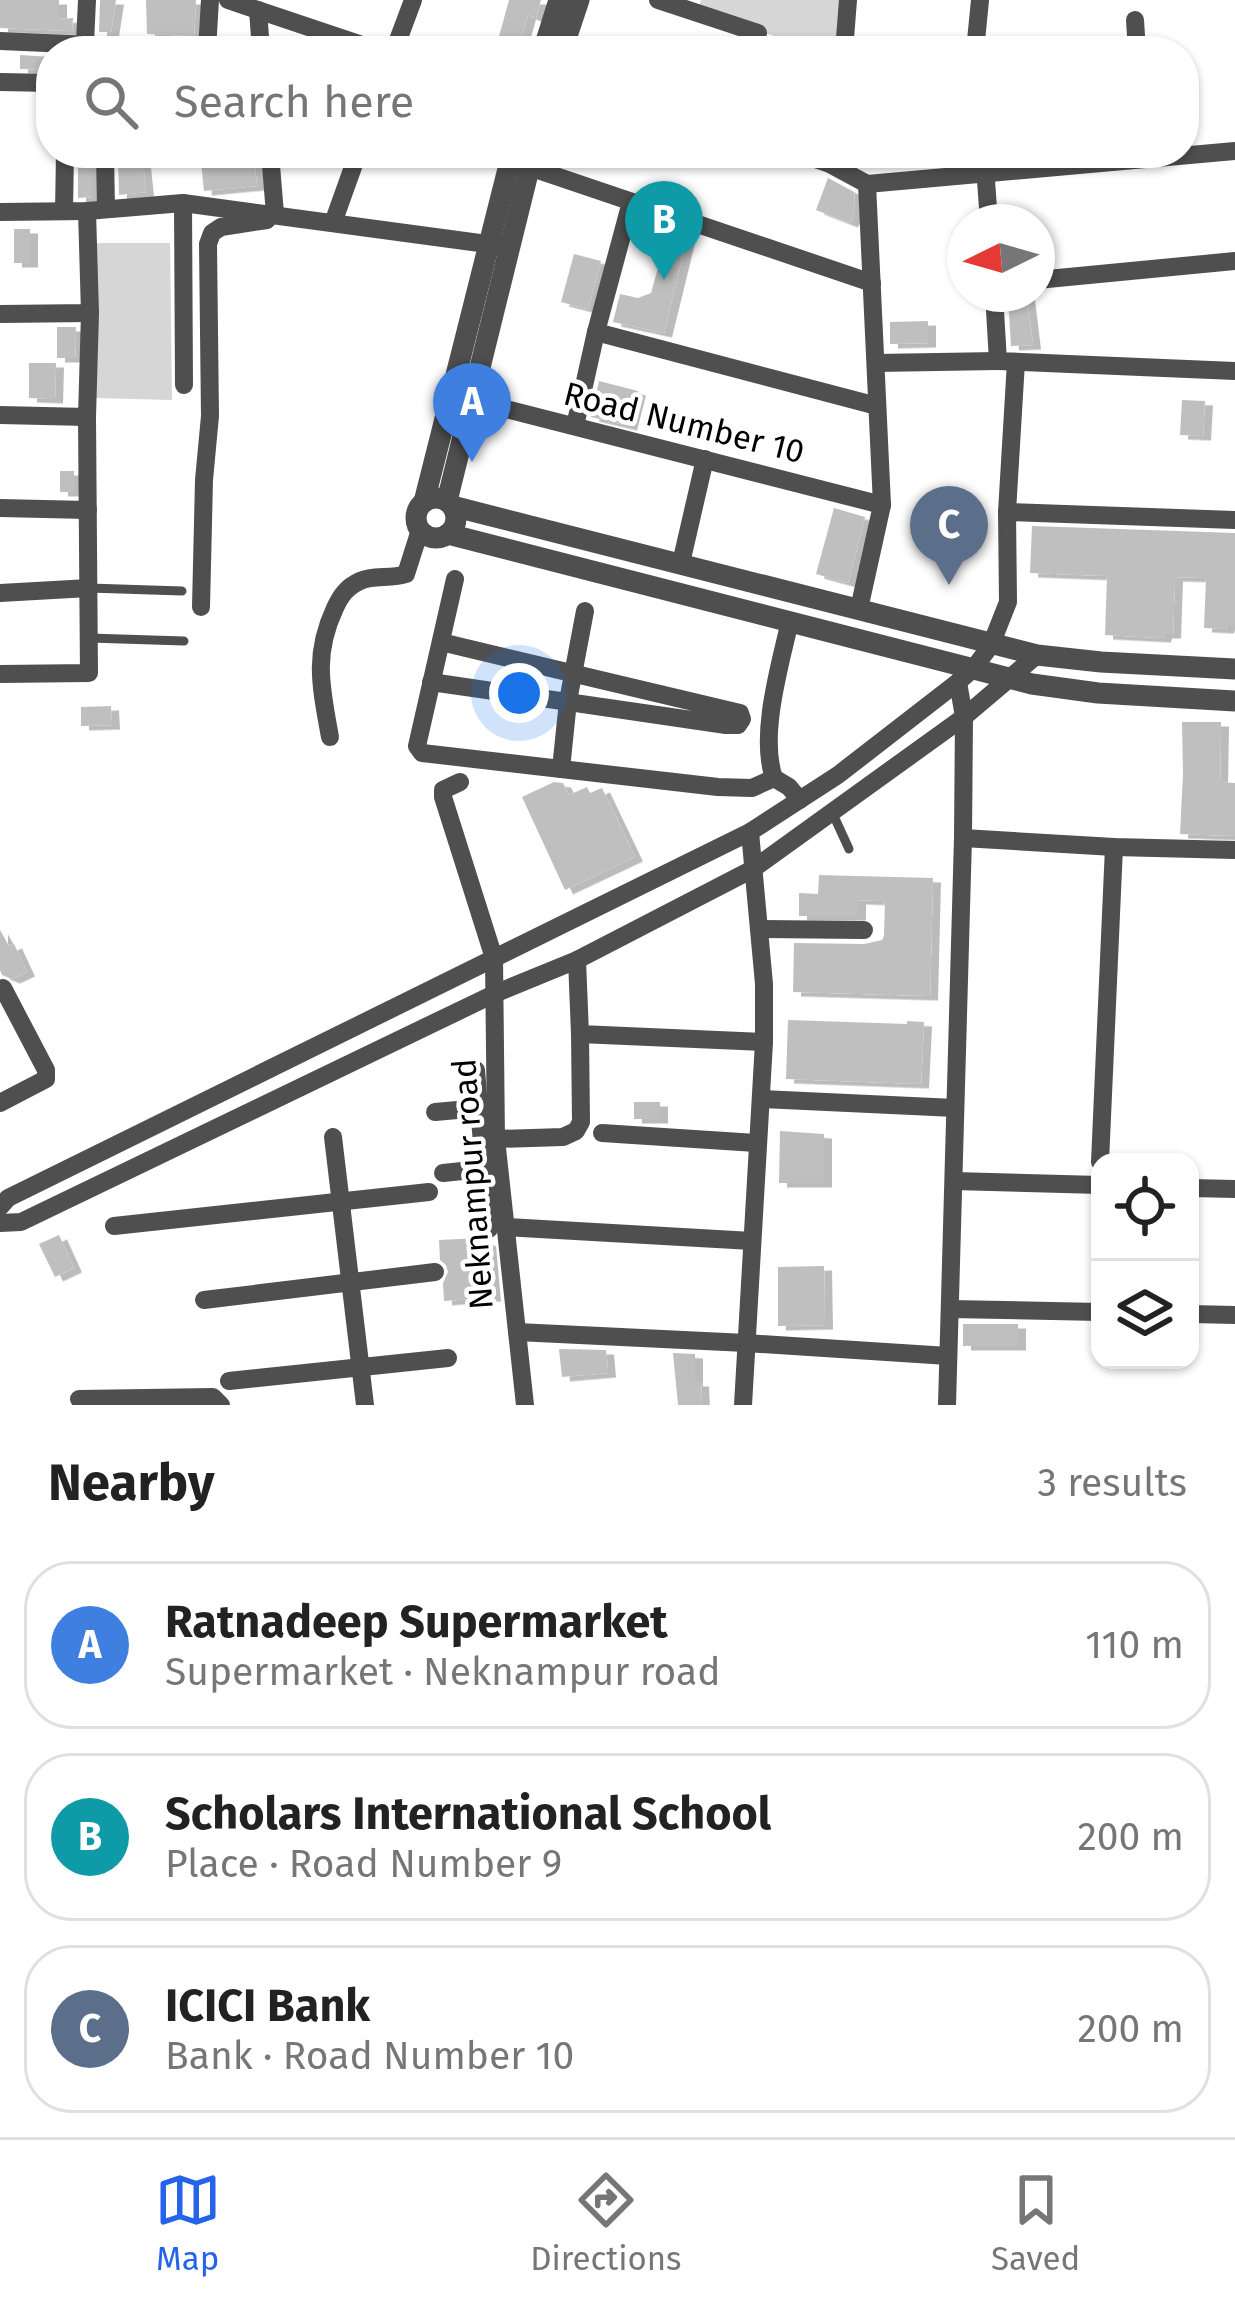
<!DOCTYPE html>
<meta charset="utf-8">
<style>
:root{--surface:#fff;--page:#f6f6f6;--text:#222;--muted:#767676;--line:#e0e0e0;--accent:#2563eb}
body{margin:0;font-family:"Fira Sans",sans-serif;background:var(--page);color:var(--text)}
.controls{position:absolute;right:36px;bottom:36px;display:grid;overflow:hidden;border-radius:24px;box-shadow:0 3px 9px #0004}
.controls button{width:108px;height:108px;display:grid;place-items:center;padding:0;border:0;border-bottom:3px solid var(--line);background:var(--surface);color:var(--text);font:60px sans-serif}
.compass{position:absolute;left:947px;top:204px;width:108px;height:108px;border-radius:50%;background:var(--surface);box-shadow:0 3px 9px #0004;rotate:265deg}
.you{position:absolute;left:519px;top:693px;width:42px;height:42px;margin:-30px;border:9px solid #fff;border-radius:50%;background:#1a73e8;box-shadow:0 0 0 18px #1a73e833}
.badge{display:grid;place-items:center;width:78px;height:78px;border-radius:50%;background:var(--accent);color:#fff;font-size:39px;font-weight:700}
.pin{position:absolute;translate:-50% -99px;filter:drop-shadow(0 3px 6px #0008)}
.pin::after{content:'';position:absolute;top:63px;width:42px;height:36px;background:inherit;clip-path:polygon(0 0,100% 0,50% 100%)}
.list{margin:0;padding:0;list-style:none}
h2{display:flex;justify-content:space-between;align-items:center;height:156px;margin:0;padding:0 48px;font-size:51px}
h2 small{font-size:39px;font-weight:400;color:var(--muted)}
.list li{display:grid;grid-template-columns:78px 1fr auto;gap:36px;align-items:center;box-sizing:border-box;height:168px;margin:0 24px 24px;padding:0 24px;border:3px solid var(--line);border-radius:48px}
.list b{display:block;font-size:45px;white-space:nowrap}
.list p{margin:0;font-size:39px;white-space:nowrap;color:var(--muted)}
.list em{font-size:39px;font-style:normal;color:var(--muted)}
.icon{flex:none;width:66px;height:66px;fill:none;stroke:currentColor;stroke-width:2;stroke-linecap:round;stroke-linejoin:round}
.map{position:relative;flex:none;width:1235px;height:1405px;overflow:hidden}
.search{position:absolute;background:var(--surface);box-shadow:0 3px 9px #0004;left:36px;right:36px;top:36px;height:132px;display:flex;align-items:center;gap:30px;box-sizing:border-box;padding:0 42px;border-radius:48px;color:var(--muted);font-size:45px}
.sheet{height:732px;background:var(--surface)}
nav{display:flex;justify-content:space-around;align-items:center;box-sizing:border-box;height:168px;border-top:3px solid var(--line);background:var(--surface);font-size:33px;color:var(--muted)}
nav a{display:grid;justify-items:center;gap:6px}
nav .on{color:var(--accent)}
.map>svg:first-child{display:block}
</style>
<div class="map">
<svg width="1235" height="1405" viewBox="0 0 1235 1405">
<defs>
<filter id="shadow"><feDropShadow dx="8" dy="4.5" stdDeviation="0" flood-color="#0004"/></filter>
</defs>
<rect width="100%" height="100%" fill="#fff"/>
<g fill="#d6d6d6">
<polygon points="701,0 842,0 839,51 816,51 698,9"/>
<polygon points="93,243 170,243 172,400 95,398"/>
</g>
<g fill="#bfbfbf" filter="url(#shadow)">
<polygon points="0,0 59,0 59,19 73,18 72,31 0,28"/>
<polygon points="100,0 116,0 111,32 99,32"/>
<polygon points="146,0 196,0 194,36 147,34"/>
<polygon points="509,0 541,0 536,18 528,15 518,51 495,51"/>
<polygon points="20,55 51,57 51,70 20,69"/>
<polygon points="78,153 92,153 92,197 78,198"/>
<polygon points="118,153 142,153 146,192 119,195"/>
<polygon points="254,157 257,186 204,191 201,162"/>
<polygon points="828,178 854,192 855,212 850,223 816,210"/>
<rect x="14" y="229" width="16" height="34"/>
<polygon points="669,229 688,235 664,333 613,322 620,294 638,298 651,293"/>
<polygon points="574,254 601,261 588,309 561,302"/>
<polygon points="1027,295 1033,345 1011,346 1008,297"/>
<polygon points="928,321 928,343 890,344 890,322"/>
<polygon points="57,327 76,327 75,358 57,358"/>
<polygon points="29,363 56,363 55,399 29,398"/>
<polygon points="599,381 638,391 629,426 591,417"/>
<polygon points="1182,400 1205,401 1203,436 1180,435"/>
<rect x="60" y="471" width="14" height="21"/>
<polygon points="834,508 865,517 848,583 816,574"/>
<polygon points="1032,526 1235,533 1235,625 1227,625 1226,629 1204,628 1206,578 1175,577 1173,634 1164,634 1163,638 1105,635 1107,576 1030,573"/>
<polygon points="111,706 112,725 81,726 81,707"/>
<polygon points="1182,722 1221,722 1220,782 1235,783 1235,836 1180,834 1183,774"/>
<polygon points="554,782 563,783 569,795 587,787 590,793 602,788 635,857 565,890 522,797"/>
<polygon points="819,875 933,878 930,996 793,992 794,943 864,944 882,940 884,936 885,901 858,900 858,916 799,916 799,893 818,894"/>
<polygon points="0,930 9,946 14,944 27,972 12,979 2,975 0,970"/>
<polygon points="788,1020 907,1024 907,1021 924,1022 921,1084 786,1079"/>
<rect x="634" y="1102" width="26" height="17"/>
<polygon points="780,1131 824,1134 824,1183 779,1183"/>
<polygon points="59,1235 74,1268 55,1277 39,1244"/>
<polygon points="479,1238 488,1242 493,1297 444,1301 443,1283 448,1272 446,1265 440,1260 439,1240"/>
<polygon points="824,1266 825,1325 778,1326 778,1267"/>
<rect x="963" y="1324" width="55" height="22"/>
<polygon points="559,1349 606,1350 608,1373 562,1377"/>
<polygon points="673,1353 695,1354 695,1382 701,1382 702,1405 678,1405"/>
</g>
<g fill="none" stroke-linecap="round" stroke-linejoin="round">
<g stroke="#4f4f4f" stroke-width="9">
<polyline points="89,588 182,591"/>
<polyline points="89,638 184,641"/>
<polyline points="832,812 849,849"/>
</g>
<g stroke="#4f4f4f" stroke-width="18">
<polyline points="228,0 380,51"/>
<polyline points="658,0 758,33"/>
<polyline points="258,10 261,51"/>
<polyline points="1135,20 1137,51"/>
<polyline points="0,41 207,50 210,0"/>
<polyline points="85,43 87,0"/>
<polyline points="394,51 413,0"/>
<polyline points="844,51 848,0"/>
<polyline points="975,51 980,0"/>
<polyline points="0,82 51,83"/>
<polyline points="105,153 106,208"/>
<polyline points="270,153 275,214"/>
<polyline points="798,153 830,164 867,184 882,505 859,609"/>
<polyline points="984,153 989,222"/>
<polyline points="529,167 872,283"/>
<polyline points="867,184 1235,151"/>
<polyline points="183,203 184,385"/>
<polyline points="64,211 65,153"/>
<polyline points="0,212 87,211 183,203 502,246"/>
<polyline points="333,223 358,153"/>
<polyline points="1037,280 1235,261"/>
<polyline points="994,294 998,361 1235,371"/>
<polyline points="0,314 90,313 87,211"/>
<polyline points="596,332 877,406"/>
<polyline points="876,363 998,361"/>
<polyline points="471,400 882,505"/>
<polyline points="0,415 87,417 90,313"/>
<polyline points="575,426 596,332 631,202"/>
<polyline points="0,508 88,510"/>
<polyline points="1007,512 1235,520"/>
<polyline points="681,563 705,459"/>
<polyline points="455,579 417,746 422,753 718,787 752,788 774,778 789,787 800,800"/>
<polyline points="0,593 89,588"/>
<polyline points="201,607 204,480 210,416 208,244 212,233 221,227 267,220"/>
<polyline points="0,674 89,673 87,417"/>
<polyline points="431,682 726,725 738,725 742,719 740,713 441,642"/>
<path d="M330,737C321,687 313,655 335,608C341,595 347,587 360,581C373,575 391,579 406,574L420,530"/>
<polyline points="561,769 568,701 585,611"/>
<path d="M774,778C759,735 780,665 790,621"/>
<polyline points="460,782 443,790 443,797 494,958 496,1139 525,1405"/>
<polyline points="963,838 1114,847 1235,850"/>
<polyline points="759,929 864,930"/>
<polyline points="577,960 580,1034 764,1042"/>
<polyline points="476,1070 489,1229"/>
<polyline points="761,1099 955,1108"/>
<polyline points="0,1103 46,1079 46,1070 3,988"/>
<polyline points="435,1112 491,1107"/>
<polyline points="602,1133 756,1143"/>
<polyline points="333,1137 365,1405"/>
<polyline points="496,1139 563,1137 576,1131 581,1122 580,1034"/>
<polyline points="1100,1162 1114,847"/>
<polyline points="443,1173 491,1168"/>
<polyline points="954,1181 1100,1185"/>
<polyline points="1190,1188 1235,1189"/>
<polyline points="0,1207 8,1198 750,832 838,775 958,682 974,668 991,645 1008,602 1007,512 1016,362"/>
<polyline points="0,1223 21,1222 494,994 577,960 753,869 964,717 1037,655"/>
<polyline points="114,1226 429,1192"/>
<polyline points="506,1227 752,1241"/>
<polyline points="204,1300 435,1272"/>
<polyline points="950,1309 1100,1312"/>
<polyline points="1190,1314 1235,1315"/>
<polyline points="517,1332 746,1343 948,1356"/>
<polyline points="229,1381 448,1358"/>
<polyline points="79,1399 213,1397 221,1405"/>
<polyline points="743,1405 764,1042 764,984 750,832"/>
<polyline points="947,1405 963,838 964,717 958,682"/>
</g>
<g stroke="#4f4f4f" stroke-width="21">
<polyline points="543,51 559,0"/>
<polyline points="562,51 579,0"/>
<circle cx="436" cy="518" r="20"/>
<polyline points="447,501 533,153"/>
<polyline points="424,502 512,153"/>
<polyline points="452,506 1037,655 1101,662 1235,669"/>
<polyline points="448,534 1032,684 1098,693 1235,701"/>
</g>
</g>
<g text-anchor="middle" dominant-baseline="central" stroke-width="9" stroke-linejoin="round" paint-order="stroke">
<g font-size="33" fill="#000" stroke="#fff">
<text transform="translate(684 423) rotate(14)">Road Number 10</text>
<text transform="translate(473 1184) rotate(-94)">Neknampur road</text>
</g>
</g>
</svg>
<div class="controls">
<button><svg class="icon" aria-label="locate" viewBox="0 0 24 24"><circle cx="12" cy="12" r="6"/><path d="M12 2v4M12 18v4M2 12h4M18 12h4"/></svg></button>
<button><svg class="icon" aria-label="layers" viewBox="0 0 24 24"><path d="M12 4l9 5-9 5-9-5zM3 14l9 5 9-5"/></svg></button>
</div>
<svg class="compass" viewBox="-18 -18 36 36"><path d="M0-13l5 13h-10z" fill="#e53935"/><path d="M0 13l5-13h-10z" fill="#767676"/></svg>
<div class="you"></div>
<div class="pin badge" style="left:472px;top:462px;background:#3f7fe0">A</div>
<div class="pin badge" style="left:664px;top:280px;background:#0f9aa8">B</div>
<div class="pin badge" style="left:949px;top:585px;background:#5c6f8a">C</div>
<div class="search"><svg class="icon" aria-label="search" viewBox="0 0 24 24"><circle cx="10" cy="10" r="6"/><path d="M15 15l6 6"/></svg>Search here</div>
</div>
<section class="sheet">
<h2>Nearby<small>3 results</small></h2>
<ul class="list">
<li><span class="badge" style="background:#3f7fe0">A</span><div><b>Ratnadeep Supermarket</b><p>Supermarket · Neknampur road</p></div><em>110 m</em></li>
<li><span class="badge" style="background:#0f9aa8">B</span><div><b>Scholars International School</b><p>Place · Road Number 9</p></div><em>200 m</em></li>
<li><span class="badge" style="background:#5c6f8a">C</span><div><b>ICICI Bank</b><p>Bank · Road Number 10</p></div><em>200 m</em></li>
</ul>
</section>
<nav>
<a class="on"><svg class="icon" aria-label="map" viewBox="0 0 24 24"><path d="M3 6l6-2 6 2 6-2v14l-6 2-6-2-6 2zM9 4v14M15 6v14"/></svg>Map</a>
<a><svg class="icon" aria-label="directions" viewBox="0 0 24 24"><path d="M12 3l9 9-9 9-9-9zM9 14v-3h6M13 9l2 2-2 2"/></svg>Directions</a>
<a><svg class="icon" aria-label="saved" viewBox="0 0 24 24"><path d="M7 4h10v16l-5-4-5 4z"/></svg>Saved</a>
</nav>
